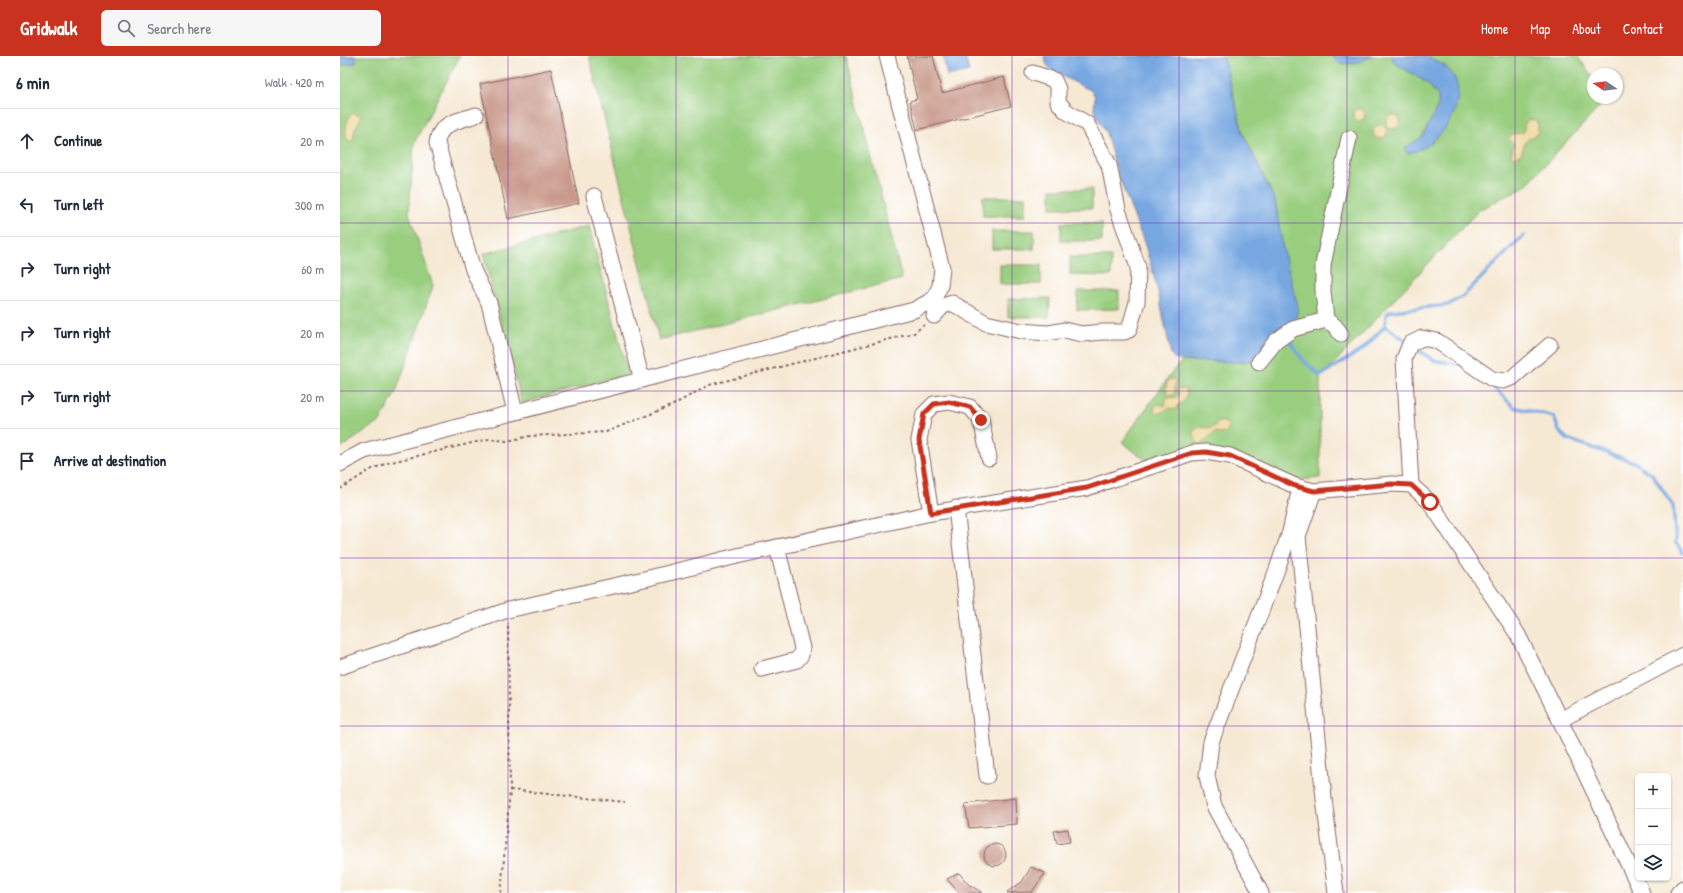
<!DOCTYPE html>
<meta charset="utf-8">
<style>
:root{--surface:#fff;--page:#f6f6f7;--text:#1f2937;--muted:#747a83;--line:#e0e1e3;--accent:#c8321e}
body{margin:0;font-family:"Patrick Hand",sans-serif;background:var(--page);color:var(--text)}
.controls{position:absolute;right:12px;bottom:12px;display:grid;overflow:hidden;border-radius:6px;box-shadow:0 1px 3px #0004}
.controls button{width:36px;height:36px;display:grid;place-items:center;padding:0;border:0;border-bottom:1px solid var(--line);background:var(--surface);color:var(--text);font:20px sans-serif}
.compass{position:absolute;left:1247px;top:12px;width:36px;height:36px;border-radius:50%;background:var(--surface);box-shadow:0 1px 3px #0004;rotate:283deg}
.stop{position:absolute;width:12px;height:12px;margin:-9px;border:3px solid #c8321e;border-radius:50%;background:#fff}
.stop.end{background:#c8321e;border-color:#fff;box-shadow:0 1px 4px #0008}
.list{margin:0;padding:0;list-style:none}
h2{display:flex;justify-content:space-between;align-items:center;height:52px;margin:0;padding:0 16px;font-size:17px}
h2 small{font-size:13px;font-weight:400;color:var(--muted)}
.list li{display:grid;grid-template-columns:26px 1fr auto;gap:12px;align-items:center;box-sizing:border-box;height:64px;padding:0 16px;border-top:1px solid var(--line)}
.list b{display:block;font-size:15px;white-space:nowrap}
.list em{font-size:13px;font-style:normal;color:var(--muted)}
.icon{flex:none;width:22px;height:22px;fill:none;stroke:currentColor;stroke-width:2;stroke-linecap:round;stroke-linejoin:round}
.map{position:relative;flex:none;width:1343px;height:837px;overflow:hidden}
header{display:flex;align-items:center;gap:24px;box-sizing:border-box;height:56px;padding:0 20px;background:var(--accent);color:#fff}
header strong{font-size:19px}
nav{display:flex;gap:22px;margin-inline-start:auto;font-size:14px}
.search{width:280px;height:36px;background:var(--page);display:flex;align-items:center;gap:10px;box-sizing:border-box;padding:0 14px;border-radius:6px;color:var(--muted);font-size:15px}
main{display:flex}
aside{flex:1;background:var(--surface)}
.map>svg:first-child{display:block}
</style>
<header>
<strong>Gridwalk</strong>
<div class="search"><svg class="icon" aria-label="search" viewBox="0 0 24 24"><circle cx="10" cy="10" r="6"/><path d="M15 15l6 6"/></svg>Search here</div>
<nav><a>Home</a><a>Map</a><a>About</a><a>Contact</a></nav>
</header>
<main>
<aside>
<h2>6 min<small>Walk · 420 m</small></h2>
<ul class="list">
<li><svg class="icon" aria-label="ahead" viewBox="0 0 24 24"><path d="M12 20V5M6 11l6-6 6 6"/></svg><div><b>Continue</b></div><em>20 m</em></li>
<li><svg class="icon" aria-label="left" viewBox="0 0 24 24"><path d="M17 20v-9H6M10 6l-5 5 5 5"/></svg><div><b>Turn left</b></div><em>300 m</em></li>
<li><svg class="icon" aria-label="right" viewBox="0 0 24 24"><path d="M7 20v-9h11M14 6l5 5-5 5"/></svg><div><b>Turn right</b></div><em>60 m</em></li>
<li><svg class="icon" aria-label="right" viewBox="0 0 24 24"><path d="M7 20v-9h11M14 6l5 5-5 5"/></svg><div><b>Turn right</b></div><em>20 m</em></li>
<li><svg class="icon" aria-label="right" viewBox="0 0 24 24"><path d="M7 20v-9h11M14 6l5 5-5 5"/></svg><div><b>Turn right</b></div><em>20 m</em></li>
<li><svg class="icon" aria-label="arrive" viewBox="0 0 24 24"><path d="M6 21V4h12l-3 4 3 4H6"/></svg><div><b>Arrive at destination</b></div></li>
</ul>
</aside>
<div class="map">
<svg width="1343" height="837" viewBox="0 0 1343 837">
<rect width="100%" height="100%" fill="#fff"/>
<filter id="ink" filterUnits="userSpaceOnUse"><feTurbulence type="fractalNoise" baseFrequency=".025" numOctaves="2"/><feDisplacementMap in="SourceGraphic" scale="8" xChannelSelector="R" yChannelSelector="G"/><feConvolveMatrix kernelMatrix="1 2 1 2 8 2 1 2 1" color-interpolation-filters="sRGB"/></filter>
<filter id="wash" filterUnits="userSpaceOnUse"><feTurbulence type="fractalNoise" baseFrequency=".012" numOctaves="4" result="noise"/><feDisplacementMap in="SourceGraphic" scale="16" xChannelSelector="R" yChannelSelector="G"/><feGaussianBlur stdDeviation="0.9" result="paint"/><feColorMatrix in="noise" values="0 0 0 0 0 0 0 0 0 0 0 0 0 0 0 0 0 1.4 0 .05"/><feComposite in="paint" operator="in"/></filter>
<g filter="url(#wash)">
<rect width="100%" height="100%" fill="#f6e9d4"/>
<g fill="#99ce7f" stroke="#727655">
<polygon points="0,0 120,0 74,87 69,157 93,230 56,336 40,366 0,392"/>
<polygon points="249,0 506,0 562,223 319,284"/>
<polygon points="883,0 1237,0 1253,21 1253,42 1268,42 1185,130 1139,154 980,322 980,422 948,425 887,399 808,406 782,386 836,311 843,305 905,306 917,302 943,193 935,145 903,77"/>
<rect x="711" y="133" width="41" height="19"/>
<rect x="643" y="141" width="42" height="19"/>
<rect x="721" y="167" width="41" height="18"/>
<polygon points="249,170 288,318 182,347 143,198"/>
<rect x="652" y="175" width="42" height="18"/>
<polygon points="730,201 771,201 771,220 730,219"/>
<rect x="660" y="209" width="41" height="19"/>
<polygon points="738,235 779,235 779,253 737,254"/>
<polygon points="710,242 709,261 668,261 668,243"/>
</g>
<g fill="#eeda9e" stroke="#9c7c64">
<circle cx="1019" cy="59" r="6"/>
<path d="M13,57L20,59L21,62L15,72L13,84L11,86L6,82C6,74 5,62 13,57Z"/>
<circle cx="1053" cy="66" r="7"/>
<polygon points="1189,63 1195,64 1198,68 1198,76 1185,86 1181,99 1173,101 1171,99 1174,88 1168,82 1174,78 1184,76 1184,69"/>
<circle cx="1040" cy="76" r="7"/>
<polygon points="831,323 837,324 835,328 835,337 832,339 828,339 826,334 827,326"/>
<polygon points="839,332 846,333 847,337 844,346 838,349 837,354 829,352 819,358 814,353 815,350 819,348 825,350 826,342 837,341 839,339 837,334"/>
<polygon points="881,365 888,368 888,373 886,377 881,378 875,376 861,388 856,386 853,376 854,374 861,371 872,372"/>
</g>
<g fill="#77a7e1" stroke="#606386">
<polygon points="0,0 16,0 16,7 0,10"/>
<polygon points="603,0 625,0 629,15 607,20"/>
<polygon points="704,0 883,0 903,77 935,145 943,193 958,252 955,265 917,302 905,306 843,305 835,303 831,298 817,231 805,189 778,119 766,77 754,54 755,41 752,35 712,15 707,9"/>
<path d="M991,0H1033C1019,6 1003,14 991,0Z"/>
<path d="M1050,0C1061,0 1074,0 1084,0C1089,1 1094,4 1098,6C1142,28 1105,93 1067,97L1065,92L1082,81L1098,50V40L1087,27L1055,7Z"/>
</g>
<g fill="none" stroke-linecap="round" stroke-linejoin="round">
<g stroke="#77a7e1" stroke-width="3.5">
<polyline points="1045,270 1046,258 1051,255 1108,249 1123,240 1183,180"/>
<polyline points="947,281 962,303 980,320 1023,293 1045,270 1068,286"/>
<polyline points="1074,291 1093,304 1120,309"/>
<polyline points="1150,328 1174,351 1214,361 1219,375 1227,383 1294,406 1313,419 1333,450 1336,487 1343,497"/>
</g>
</g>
<g id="blocks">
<g fill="#c89889">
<polygon points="567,0 593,0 602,37 664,21 671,50 577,74 570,45 577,43"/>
<polygon points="211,13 239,147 168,163 140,28"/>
<polygon points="676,742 677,768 629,772 625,748"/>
<polygon points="728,773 730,786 717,788 714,775"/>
<circle cx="655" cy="799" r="11"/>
<polygon points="691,811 705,817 692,836 668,837 667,836 682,826"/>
<polygon points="619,817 628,828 643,837 619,837 607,823"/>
</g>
</g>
</g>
<g filter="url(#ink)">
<use href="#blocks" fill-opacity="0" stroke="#866666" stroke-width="1"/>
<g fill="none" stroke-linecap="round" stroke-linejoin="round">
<defs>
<g id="minor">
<path d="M136,59C119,65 99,66 97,87L133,214L149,247L175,356"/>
<polyline points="254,140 302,324"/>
<polyline points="594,260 603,250 612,247 646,267 681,275 708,277 724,274 742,278 762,276 784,276 789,274 797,246 798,211 778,154 769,109 747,68 726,55 718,46 718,33 714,24 693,17"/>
<polyline points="986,264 983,235 983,209 1009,82"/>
<polyline points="919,306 936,285 953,273 986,264 995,270 1001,278"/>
<polyline points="0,408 24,395 574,254 594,243 600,230 602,212 547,0"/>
<polyline points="1071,429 1064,303 1070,288 1082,282 1097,285 1152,323 1163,325 1172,322 1210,289"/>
<polyline points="974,435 958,480 984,743 996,837"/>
<polyline points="616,452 647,720"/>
<polyline points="591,457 579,384 584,358 594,348 609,346 630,351 641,364 649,402"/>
<polyline points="0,611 168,554 313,521 397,500 591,457 747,432 852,397 866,396 890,400 955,430 974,435 1052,428 1071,429 1090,446 1178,579 1220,664 1302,837"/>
<polyline points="422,613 457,604 461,599 462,592 437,491"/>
<polyline points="1220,664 1343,599"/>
<polyline points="921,837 874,750 867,720 871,686 936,516 950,476 960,432"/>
<polyline points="1338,837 1343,832"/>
</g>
</defs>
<use href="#minor" stroke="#866666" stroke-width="17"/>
<g stroke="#866666" stroke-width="2" stroke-dasharray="3 3" stroke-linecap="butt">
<polyline points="0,433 30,414 47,407 149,383 167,385 190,380 266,376 333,349 369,329 574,277 584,269"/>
<polyline points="170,734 285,746"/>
<polyline points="161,837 170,734 168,567"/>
</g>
<use href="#minor" stroke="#fff" stroke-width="15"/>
</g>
</g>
<g fill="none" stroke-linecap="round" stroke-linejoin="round" filter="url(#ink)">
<polyline stroke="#c8321e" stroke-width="5" points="641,364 630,351 609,346 594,348 584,358 579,384 591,457 747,432 852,397 866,396 890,400 955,430 974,435 1052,428 1071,429 1090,446"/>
</g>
<path fill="none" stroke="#7b2cbf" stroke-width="1" stroke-opacity="0.55" d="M168,0V837M336,0V837M504,0V837M672,0V837M839,0V837M1007,0V837M1175,0V837M0,167H1343M0,335H1343M0,502H1343M0,670H1343"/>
</svg>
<div class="controls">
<button>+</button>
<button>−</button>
<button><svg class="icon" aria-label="layers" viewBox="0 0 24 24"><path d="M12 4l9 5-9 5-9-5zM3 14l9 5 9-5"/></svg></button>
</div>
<svg class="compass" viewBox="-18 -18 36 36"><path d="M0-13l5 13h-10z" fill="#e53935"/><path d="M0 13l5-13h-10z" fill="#747a83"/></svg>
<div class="stop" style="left:1090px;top:446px"></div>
<div class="stop end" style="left:641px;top:364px"></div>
</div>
</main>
